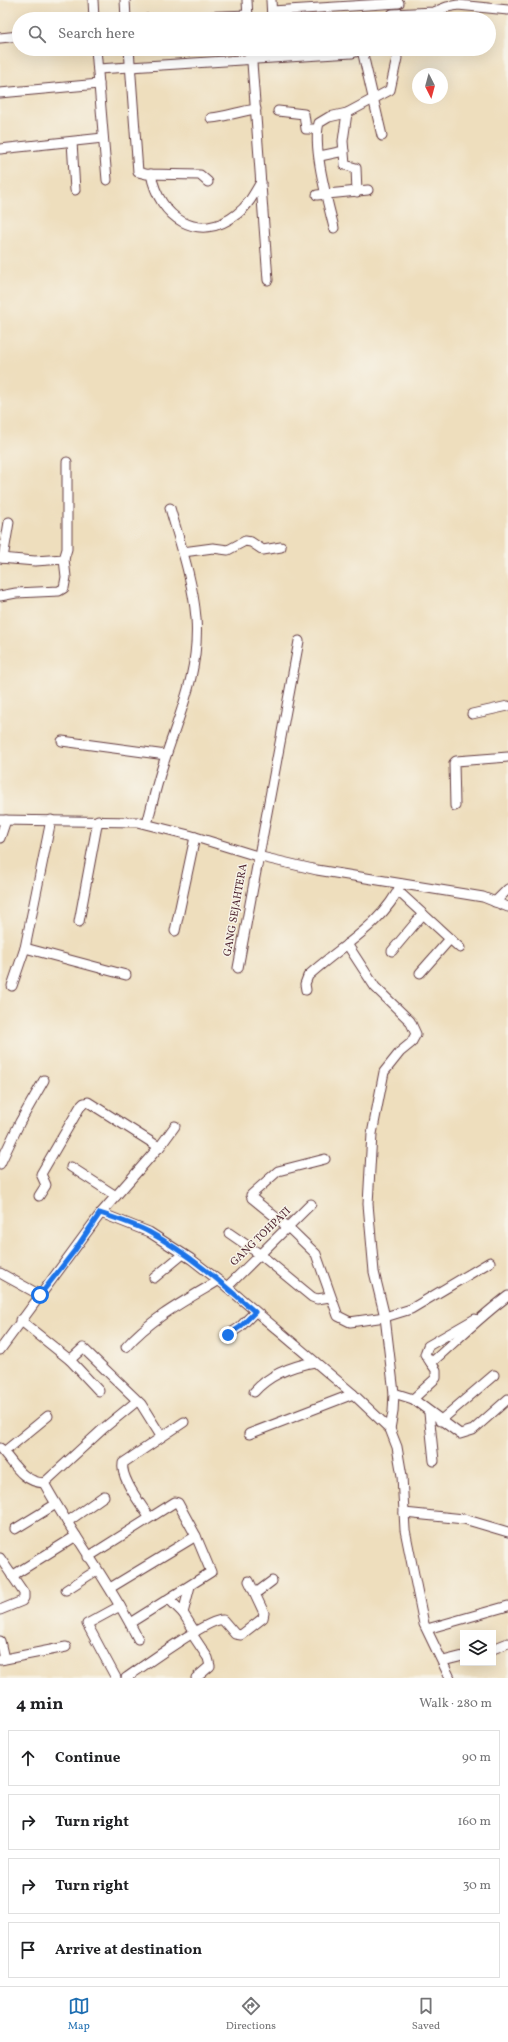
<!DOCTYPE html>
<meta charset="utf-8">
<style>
:root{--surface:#fff;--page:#f6f6f6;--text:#202124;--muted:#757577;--line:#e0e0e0;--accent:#1f6fb2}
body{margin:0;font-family:Vollkorn,serif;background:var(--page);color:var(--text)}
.controls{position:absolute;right:12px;bottom:12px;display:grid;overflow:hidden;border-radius:0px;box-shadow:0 4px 16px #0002}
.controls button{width:36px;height:36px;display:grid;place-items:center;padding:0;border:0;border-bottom:1px solid var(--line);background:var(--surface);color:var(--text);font:20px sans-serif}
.compass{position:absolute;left:412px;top:68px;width:36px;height:36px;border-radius:50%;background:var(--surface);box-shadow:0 4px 16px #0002;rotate:174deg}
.stop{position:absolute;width:12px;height:12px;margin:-9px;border:3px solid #1a73e8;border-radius:50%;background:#fff}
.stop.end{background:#1a73e8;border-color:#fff;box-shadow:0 1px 4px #0008}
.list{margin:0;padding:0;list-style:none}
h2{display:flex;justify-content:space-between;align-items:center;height:52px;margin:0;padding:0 16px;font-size:17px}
h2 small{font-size:13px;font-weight:400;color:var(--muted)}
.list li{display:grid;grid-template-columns:26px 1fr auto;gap:12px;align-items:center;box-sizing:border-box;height:56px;margin:0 8px 8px;padding:0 8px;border:1px solid var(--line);border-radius:0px}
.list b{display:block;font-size:15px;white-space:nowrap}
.list em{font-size:13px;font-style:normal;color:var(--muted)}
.icon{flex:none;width:22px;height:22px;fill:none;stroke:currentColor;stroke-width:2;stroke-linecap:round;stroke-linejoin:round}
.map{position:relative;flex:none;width:508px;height:1678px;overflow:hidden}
.search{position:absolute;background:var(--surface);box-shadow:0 4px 16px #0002;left:12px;right:12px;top:12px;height:44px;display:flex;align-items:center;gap:10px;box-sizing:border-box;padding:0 14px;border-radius:22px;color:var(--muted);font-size:15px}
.sheet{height:308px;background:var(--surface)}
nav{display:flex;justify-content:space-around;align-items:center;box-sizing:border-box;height:56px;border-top:1px solid var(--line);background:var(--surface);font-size:11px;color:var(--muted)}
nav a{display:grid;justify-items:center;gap:2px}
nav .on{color:var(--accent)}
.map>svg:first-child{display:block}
</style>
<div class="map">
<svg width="508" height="1678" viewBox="0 0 508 1678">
<rect width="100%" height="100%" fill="#f7f3e8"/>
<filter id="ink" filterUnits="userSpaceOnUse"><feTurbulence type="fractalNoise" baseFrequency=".025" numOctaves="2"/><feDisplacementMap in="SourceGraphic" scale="8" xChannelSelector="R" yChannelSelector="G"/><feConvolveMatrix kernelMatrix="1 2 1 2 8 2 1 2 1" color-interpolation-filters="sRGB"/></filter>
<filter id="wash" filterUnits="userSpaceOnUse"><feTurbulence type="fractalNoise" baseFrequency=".012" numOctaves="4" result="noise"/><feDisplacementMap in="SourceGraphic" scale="16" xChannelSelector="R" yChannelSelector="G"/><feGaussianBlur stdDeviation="0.9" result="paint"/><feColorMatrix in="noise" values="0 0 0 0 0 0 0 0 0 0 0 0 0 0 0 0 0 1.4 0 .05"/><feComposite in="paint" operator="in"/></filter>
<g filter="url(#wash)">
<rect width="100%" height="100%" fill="#eedebd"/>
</g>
<g filter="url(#ink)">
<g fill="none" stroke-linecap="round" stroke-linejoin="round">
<defs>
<g id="minor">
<polyline points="93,0 94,19"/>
<polyline points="125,0 126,19"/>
<polyline points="247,0 248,19"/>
<polyline points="271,0 272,19"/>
<polyline points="272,11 399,3"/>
<polyline points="392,14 434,12 447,7 458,5 508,10"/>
<polyline points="147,19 248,15"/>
<polyline points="0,38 19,36"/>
<polyline points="96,49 107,180"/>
<polyline points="129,49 138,172 146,174 200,175 208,182"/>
<polyline points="251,49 268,280"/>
<polyline points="362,50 382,136"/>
<polyline points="98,69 352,53 365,49"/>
<polyline points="0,93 99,84"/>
<polyline points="278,111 304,114 306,129 317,129"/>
<polyline points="347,113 343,141 345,165 356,168 357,192"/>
<path d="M211,118C226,117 240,111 256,109"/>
<polyline points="72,142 75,190"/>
<polyline points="0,149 103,138"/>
<polyline points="320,156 344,151"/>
<path d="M151,174C159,217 198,245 237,214C248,206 254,194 261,182"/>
<polyline points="317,195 368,190"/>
<path d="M334,228C328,203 312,147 319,123L329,117L347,113L390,90L397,58"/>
<polyline points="183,552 213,548 228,550 245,541 251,542 263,550 281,547"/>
<polyline points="0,558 35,561 64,559 67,549 67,462"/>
<polyline points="3,558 9,522"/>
<polyline points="0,596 16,593 59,591 64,588 66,577 64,559"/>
<polyline points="472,714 508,706"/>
<polyline points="62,741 166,755"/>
<polyline points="455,806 454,763 456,761 508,757"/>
<polyline points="0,820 137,822 189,835 257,856 317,870 483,897 508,907"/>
<path d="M147,824C152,805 156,787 162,768C178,716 200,674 196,618C193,581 180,543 170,508"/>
<polyline points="0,838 6,820"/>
<polyline points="398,891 460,948"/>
<polyline points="495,902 508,889"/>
<polyline points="79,922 98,820"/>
<polyline points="175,931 195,837"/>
<polyline points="347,944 375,987 410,1021 416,1034 411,1043 400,1052 384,1072 372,1134 368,1204 374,1272 385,1317 394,1393 393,1412 390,1429"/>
<polyline points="25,948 126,975"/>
<polyline points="392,951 423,914"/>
<polyline points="238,968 299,641"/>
<polyline points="420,973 450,939"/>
<polyline points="12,986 25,948 51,820"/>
<path d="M306,990L305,984L308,976C339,947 384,924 401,884"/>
<polyline points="159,1148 175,1126"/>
<polyline points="325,1159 278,1171 251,1195 252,1198 289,1228 316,1254 338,1316 350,1322 385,1317 411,1309 490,1262"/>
<polyline points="0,1164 20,1122 44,1080"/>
<polyline points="71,1167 116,1196"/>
<polyline points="39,1196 46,1185 41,1174 80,1107 84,1103 88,1102 159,1147 101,1213"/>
<polyline points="229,1233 261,1255 312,1297 317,1299 330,1297"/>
<polyline points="0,1273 40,1295"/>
<polyline points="154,1278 183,1254"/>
<polyline points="227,1287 311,1204"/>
<polyline points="20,1320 70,1360 99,1391"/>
<polyline points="228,1335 240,1327 255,1312"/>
<path d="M126,1347C150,1319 186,1300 218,1281"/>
<polyline points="0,1350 101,1213 149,1232 191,1259 227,1287 353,1394 390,1429 397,1447 402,1476 405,1530 424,1624 450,1678"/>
<polyline points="70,1360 83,1348 141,1404 161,1436"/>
<polyline points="431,1363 425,1354 428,1346 475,1319"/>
<path d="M254,1392C270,1374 291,1366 315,1362"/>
<polyline points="394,1393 413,1399 460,1434 473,1430 508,1399"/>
<path d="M413,1399L436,1378V1370L431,1363C457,1340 481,1316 508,1296"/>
<path d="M137,1401L104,1428L44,1483C73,1536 111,1584 138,1639"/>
<polyline points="429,1413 434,1461"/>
<polyline points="440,1421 494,1375"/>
<polyline points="249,1434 353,1394"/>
<path d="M0,1448C14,1463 22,1482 44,1483"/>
<polyline points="4,1452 48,1416"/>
<polyline points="404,1513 464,1519 508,1532"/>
<path d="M149,1517C141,1504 120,1478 123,1463L184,1422"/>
<polyline points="67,1522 104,1496"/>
<polyline points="15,1529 56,1504"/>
<polyline points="88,1557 175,1502 178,1503 196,1536 211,1572 130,1623"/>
<polyline points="0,1558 24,1593 24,1598 22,1601 0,1610"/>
<polyline points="12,1576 76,1536"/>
<polyline points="190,1586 183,1613 195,1632"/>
<polyline points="110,1588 196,1536"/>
<polyline points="66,1590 97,1570"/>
<polyline points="256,1593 272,1581"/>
<polyline points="169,1599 183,1613"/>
<polyline points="427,1629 508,1606"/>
<polyline points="192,1634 208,1658 210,1666 196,1678"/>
<polyline points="0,1641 4,1659"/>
<polyline points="493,1649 508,1643"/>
<polyline points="0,1660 66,1647"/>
<polyline points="443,1661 463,1656"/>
<polyline points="116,1678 87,1624 120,1606"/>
<path d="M126,1678C141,1668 210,1617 223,1620L235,1634L241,1635L263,1618L264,1613L249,1581"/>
</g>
</defs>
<use href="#minor" stroke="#633c41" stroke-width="11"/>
<use href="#minor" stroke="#fff" stroke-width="9"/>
</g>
</g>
<g fill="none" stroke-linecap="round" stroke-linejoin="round" filter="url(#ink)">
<path stroke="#1a73e8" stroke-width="5" d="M40,1295L75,1250L100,1213C117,1219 134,1224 149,1232C188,1253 222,1283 255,1312L240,1327L228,1335"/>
</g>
<g text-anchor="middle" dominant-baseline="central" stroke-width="3" stroke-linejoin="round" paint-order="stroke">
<g font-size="11" fill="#4a1f2b" stroke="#f7f3e8">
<text transform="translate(236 910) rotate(-80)">GANG SEJAHTERA</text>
<text transform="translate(261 1237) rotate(-44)">GANG TOHPATI</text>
</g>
</g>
</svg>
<div class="controls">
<button><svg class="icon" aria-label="layers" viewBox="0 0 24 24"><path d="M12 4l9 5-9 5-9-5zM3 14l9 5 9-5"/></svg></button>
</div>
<svg class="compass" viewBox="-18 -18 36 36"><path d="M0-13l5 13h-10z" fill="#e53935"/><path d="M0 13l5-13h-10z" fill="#757577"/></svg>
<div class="stop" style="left:40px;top:1295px"></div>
<div class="stop end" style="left:228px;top:1335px"></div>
<div class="search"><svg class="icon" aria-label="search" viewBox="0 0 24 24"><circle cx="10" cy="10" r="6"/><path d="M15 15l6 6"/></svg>Search here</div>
</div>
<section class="sheet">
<h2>4 min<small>Walk · 280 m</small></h2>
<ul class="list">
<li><svg class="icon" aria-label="ahead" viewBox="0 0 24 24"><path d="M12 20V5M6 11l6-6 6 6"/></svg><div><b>Continue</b></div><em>90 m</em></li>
<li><svg class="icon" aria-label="right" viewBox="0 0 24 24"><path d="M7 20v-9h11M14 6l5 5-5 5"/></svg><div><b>Turn right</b></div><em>160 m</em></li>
<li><svg class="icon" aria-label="right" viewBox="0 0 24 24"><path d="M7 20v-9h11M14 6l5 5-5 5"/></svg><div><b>Turn right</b></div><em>30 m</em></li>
<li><svg class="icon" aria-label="arrive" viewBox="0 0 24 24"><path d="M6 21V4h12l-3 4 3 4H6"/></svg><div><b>Arrive at destination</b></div></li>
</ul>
</section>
<nav>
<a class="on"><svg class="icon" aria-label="map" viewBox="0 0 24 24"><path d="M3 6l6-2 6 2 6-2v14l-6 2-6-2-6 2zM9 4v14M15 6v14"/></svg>Map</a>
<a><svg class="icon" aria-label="directions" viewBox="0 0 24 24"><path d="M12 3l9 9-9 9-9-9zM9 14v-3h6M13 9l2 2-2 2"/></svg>Directions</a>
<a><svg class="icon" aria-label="saved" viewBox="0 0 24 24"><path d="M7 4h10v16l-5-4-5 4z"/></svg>Saved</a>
</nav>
